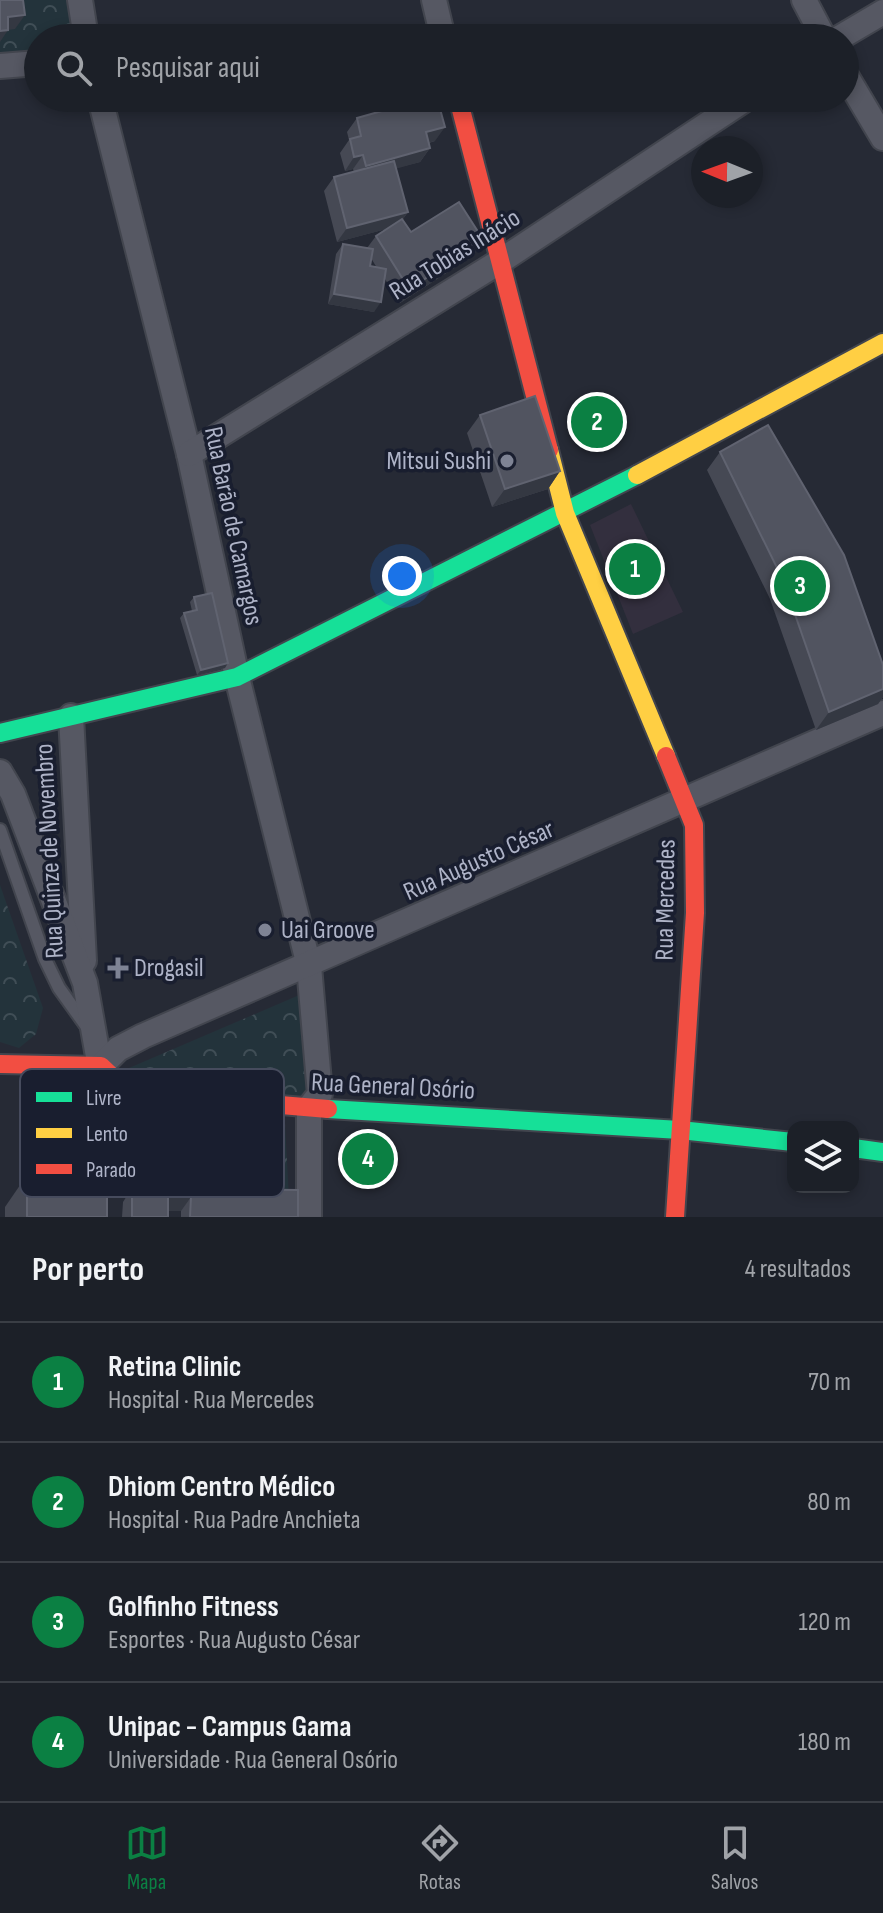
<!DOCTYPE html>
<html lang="pt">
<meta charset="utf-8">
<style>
:root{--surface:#1c2028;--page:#252830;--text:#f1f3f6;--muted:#a0a3a8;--line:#3a3e45;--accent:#0b8043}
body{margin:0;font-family:"Sofia Sans Condensed",sans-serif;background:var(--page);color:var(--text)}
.controls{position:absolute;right:24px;bottom:24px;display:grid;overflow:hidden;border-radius:16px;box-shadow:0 4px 12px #0003}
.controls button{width:72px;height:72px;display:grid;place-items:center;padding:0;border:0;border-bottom:2px solid var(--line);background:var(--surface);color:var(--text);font:40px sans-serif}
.compass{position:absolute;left:691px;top:136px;width:72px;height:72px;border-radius:50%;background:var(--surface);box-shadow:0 4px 12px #0003;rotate:271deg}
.you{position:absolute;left:402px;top:576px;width:28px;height:28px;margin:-20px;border:6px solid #fff;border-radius:50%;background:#1a73e8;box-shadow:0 0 0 12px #1a73e833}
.badge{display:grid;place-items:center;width:52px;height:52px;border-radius:50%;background:var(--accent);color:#fff;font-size:26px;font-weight:700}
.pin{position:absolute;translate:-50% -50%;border:4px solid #fff;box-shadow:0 2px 8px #0006}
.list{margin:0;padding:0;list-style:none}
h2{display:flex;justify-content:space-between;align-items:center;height:104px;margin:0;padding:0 32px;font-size:34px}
h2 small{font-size:26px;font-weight:400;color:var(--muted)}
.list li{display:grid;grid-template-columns:52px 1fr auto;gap:24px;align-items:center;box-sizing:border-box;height:120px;padding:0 32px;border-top:2px solid var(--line)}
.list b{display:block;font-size:30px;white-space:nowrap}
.list p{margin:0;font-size:26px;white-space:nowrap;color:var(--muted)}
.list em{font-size:26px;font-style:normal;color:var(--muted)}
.icon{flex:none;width:44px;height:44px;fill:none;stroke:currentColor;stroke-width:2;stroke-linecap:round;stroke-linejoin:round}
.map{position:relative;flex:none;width:883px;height:1217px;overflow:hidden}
.search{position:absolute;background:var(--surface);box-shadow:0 4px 12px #0003;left:24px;right:24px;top:24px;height:88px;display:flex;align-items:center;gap:20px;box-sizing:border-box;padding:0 28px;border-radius:44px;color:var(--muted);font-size:30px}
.sheet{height:584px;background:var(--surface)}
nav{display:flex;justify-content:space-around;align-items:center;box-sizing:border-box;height:112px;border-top:2px solid var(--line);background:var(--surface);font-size:22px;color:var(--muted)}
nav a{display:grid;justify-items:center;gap:4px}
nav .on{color:var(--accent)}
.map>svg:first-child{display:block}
</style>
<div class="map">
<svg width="883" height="1217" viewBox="0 0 883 1217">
<defs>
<pattern id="park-crowns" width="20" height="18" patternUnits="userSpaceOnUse" patternTransform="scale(2)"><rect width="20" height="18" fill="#23333b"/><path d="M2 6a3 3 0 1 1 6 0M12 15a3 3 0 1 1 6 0" fill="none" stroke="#404e56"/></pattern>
</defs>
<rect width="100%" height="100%" fill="#262a35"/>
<polygon fill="#332f3e" points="631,504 683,612 633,634 590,525"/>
<g fill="url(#park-crowns)">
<polygon points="0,0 72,0 78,38 38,38 38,55 0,58"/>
<polygon points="0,885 43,1008 36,1034 19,1048 0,1042"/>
<polygon points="304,993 309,1108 129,1068"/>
<polygon points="128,1118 285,1124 289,1199 129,1197"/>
</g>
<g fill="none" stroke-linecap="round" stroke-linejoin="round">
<defs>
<polyline id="lane" points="0,830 45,959 59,988 87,1027"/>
<g id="street">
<polyline points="80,0 86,38"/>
<polyline points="434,0 443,38"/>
<polyline points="804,0 824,38"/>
<polyline points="839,38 883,12"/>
<polyline points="0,66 38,63"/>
<polyline points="845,74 883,138"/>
<polyline points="100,98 189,454 237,677 309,966 320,1094 309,1108 309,1217"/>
<polyline points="189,454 499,262 747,98"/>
<polyline points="71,716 84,961"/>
<polyline points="0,772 13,794 85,983 102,1079"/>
<polyline points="101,1066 118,1049 143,1036 883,713"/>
</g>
<g id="fast">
<polyline points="0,733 237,677 637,475"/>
<polyline points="328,1109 680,1130 793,1142"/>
<polyline points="853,1148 883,1152"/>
</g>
<g id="slow">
<polyline points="549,450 565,513 666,756"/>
<polyline points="637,475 883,343"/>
</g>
<g id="jam">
<polyline points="458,98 549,450"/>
<polyline points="666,756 694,825 695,913 675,1217"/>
<polyline points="0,1064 101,1066 121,1085 148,1094 328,1109"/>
</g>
</defs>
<use href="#lane" stroke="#42454e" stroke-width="16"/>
<use href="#street" stroke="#42454e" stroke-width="28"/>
<use href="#fast" stroke="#42454e" stroke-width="22"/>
<use href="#slow" stroke="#42454e" stroke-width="22"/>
<use href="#jam" stroke="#42454e" stroke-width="22"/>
<use href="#lane" stroke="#565863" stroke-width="12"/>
<use href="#street" stroke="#565863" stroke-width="24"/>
<use href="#fast" stroke="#16e098" stroke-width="18"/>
<use href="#slow" stroke="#ffcf43" stroke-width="18"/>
<use href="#jam" stroke="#f24e42" stroke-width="18"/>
</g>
<g fill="#464954" fill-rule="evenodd">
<polygon points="360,98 420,98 362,111"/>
<path d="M357,118L435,141L429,143L430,148L420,162L396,168L408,212L403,219L411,232L474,255L400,303L385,279L374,312L328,304L336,254L343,244L367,248L376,236L386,229L337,242L324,191L334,177L354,172L353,169L345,171L340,153L349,140L347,132ZM371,258L377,268L370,266Z"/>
<polygon points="480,415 560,471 548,489 492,507 467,433"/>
<polygon points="720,452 883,665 883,697 878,704 816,730 770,599 707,470"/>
<polygon points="194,597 225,668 197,675 180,618 184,613 192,611 190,602"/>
<polygon points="79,1079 105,1172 107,1217 5,1217 5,1207 27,1175 52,1178 56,1173 62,1173 61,1104"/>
<polygon points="132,1188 298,1217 181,1217 181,1211 168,1211 168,1217 122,1217 123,1202"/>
</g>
<g fill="#343842">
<polygon points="25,15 15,29 8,30 0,42 0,28 8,17"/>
<polygon points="371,98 420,98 362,111"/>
<polygon points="445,127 435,141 416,146 426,132"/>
<polygon points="430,148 420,162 356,180 366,166"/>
<polygon points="363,155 353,169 345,171 354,157"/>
<polygon points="408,212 398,226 337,242 347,228"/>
<polygon points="484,241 474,255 400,303 409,289"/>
<polygon points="334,294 381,302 374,312 328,304"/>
<polygon points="560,471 548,489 492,507 505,489"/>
<polygon points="228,663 225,668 197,675 201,670"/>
<polygon points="883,689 883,697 878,704 816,730 829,712"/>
<polygon points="168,1197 191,1197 181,1211 159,1211"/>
</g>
<g fill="#515460" stroke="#606370" stroke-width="2">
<polygon points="0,0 23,0 25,15 8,17 8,30 0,31"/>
<polygon points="428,98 437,98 445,127 426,132 430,148 366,166 363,155 354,157 350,139 361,136 357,118"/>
<polygon points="394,161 408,212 347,228 334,177"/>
<polygon points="459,202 484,241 409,289 376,236 402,219 411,232"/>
<polygon points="343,244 373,249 370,266 386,269 381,302 334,294"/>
<polygon points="535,396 560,471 505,489 480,415"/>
<polygon points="768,425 844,555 883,665 883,689 829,712 783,580 720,452"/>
<polygon points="212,593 228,663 201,670 184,613 197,610 194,597"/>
<polygon points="86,1171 107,1172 107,1217 27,1217 27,1175 56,1179 56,1173 77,1173 77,1178 86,1178"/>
<polygon points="132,1188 298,1190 298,1217 190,1217 191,1197 168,1197 168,1217 132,1217"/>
</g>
<g fill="#7e8394" stroke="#191e2f" stroke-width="3">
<circle cx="507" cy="461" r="8"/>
<circle cx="265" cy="930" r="8"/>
<path d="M114 956h8v8h8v8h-8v8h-8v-8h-8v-8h8z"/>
</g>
<g text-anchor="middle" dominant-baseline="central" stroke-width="7" stroke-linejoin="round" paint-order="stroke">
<g font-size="26" fill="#aeb3c7" stroke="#191e2f">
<text transform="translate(455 255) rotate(-32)">Rua Tobias Inácio</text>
<text transform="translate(233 526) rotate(78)">Rua Barão de Camargos</text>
<text transform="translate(50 851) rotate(-93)">Rua Quinze de Novembro</text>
<text transform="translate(479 861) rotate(-24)">Rua Augusto César</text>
<text transform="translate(666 900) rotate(-89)">Rua Mercedes</text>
<text transform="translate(393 1087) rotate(3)">Rua General Osório</text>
</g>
<g font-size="26" fill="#aeb3c7" stroke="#191e2f" text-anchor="start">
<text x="491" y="461" text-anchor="end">Mitsui Sushi</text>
<text x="281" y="930">Uai Groove</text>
<text x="134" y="968">Drogasil</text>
</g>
</g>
<rect x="20" y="1069" width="264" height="128" rx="12" fill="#191e2f" stroke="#464b5d" stroke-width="2"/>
<rect x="36" y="1092" width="36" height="10" fill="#16e098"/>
<rect x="36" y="1128" width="36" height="10" fill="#ffcf43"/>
<rect x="36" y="1164" width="36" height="10" fill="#f24e42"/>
<g font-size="22" fill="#aeb3c7">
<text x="86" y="1105">Livre</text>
<text x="86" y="1141">Lento</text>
<text x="86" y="1177">Parado</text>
</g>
</svg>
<div class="controls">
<button><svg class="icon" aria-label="layers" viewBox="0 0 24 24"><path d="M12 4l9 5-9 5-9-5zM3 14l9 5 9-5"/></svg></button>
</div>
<svg class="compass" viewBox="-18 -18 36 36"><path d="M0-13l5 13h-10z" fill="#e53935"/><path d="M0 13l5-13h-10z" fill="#a0a3a8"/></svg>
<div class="you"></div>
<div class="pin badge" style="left:635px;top:569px">1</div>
<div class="pin badge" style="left:597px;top:422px">2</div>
<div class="pin badge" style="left:800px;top:586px">3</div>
<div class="pin badge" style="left:368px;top:1159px">4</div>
<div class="search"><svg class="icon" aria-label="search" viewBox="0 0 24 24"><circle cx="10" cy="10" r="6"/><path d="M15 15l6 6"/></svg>Pesquisar aqui</div>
</div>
<section class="sheet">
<h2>Por perto<small>4 resultados</small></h2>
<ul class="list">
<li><span class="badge">1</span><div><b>Retina Clinic</b><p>Hospital · Rua Mercedes</p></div><em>70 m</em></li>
<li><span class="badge">2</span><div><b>Dhiom Centro Médico</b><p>Hospital · Rua Padre Anchieta</p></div><em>80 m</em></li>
<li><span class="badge">3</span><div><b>Golfinho Fitness</b><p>Esportes · Rua Augusto César</p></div><em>120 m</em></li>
<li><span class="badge">4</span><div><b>Unipac - Campus Gama</b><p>Universidade · Rua General Osório</p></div><em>180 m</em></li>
</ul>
</section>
<nav>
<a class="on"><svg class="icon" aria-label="map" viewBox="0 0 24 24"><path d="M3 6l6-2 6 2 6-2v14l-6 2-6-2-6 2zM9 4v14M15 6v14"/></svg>Mapa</a>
<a><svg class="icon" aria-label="directions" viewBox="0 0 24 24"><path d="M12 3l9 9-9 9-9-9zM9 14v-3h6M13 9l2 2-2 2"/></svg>Rotas</a>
<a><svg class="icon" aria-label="saved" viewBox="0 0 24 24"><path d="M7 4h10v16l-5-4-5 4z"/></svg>Salvos</a>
</nav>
